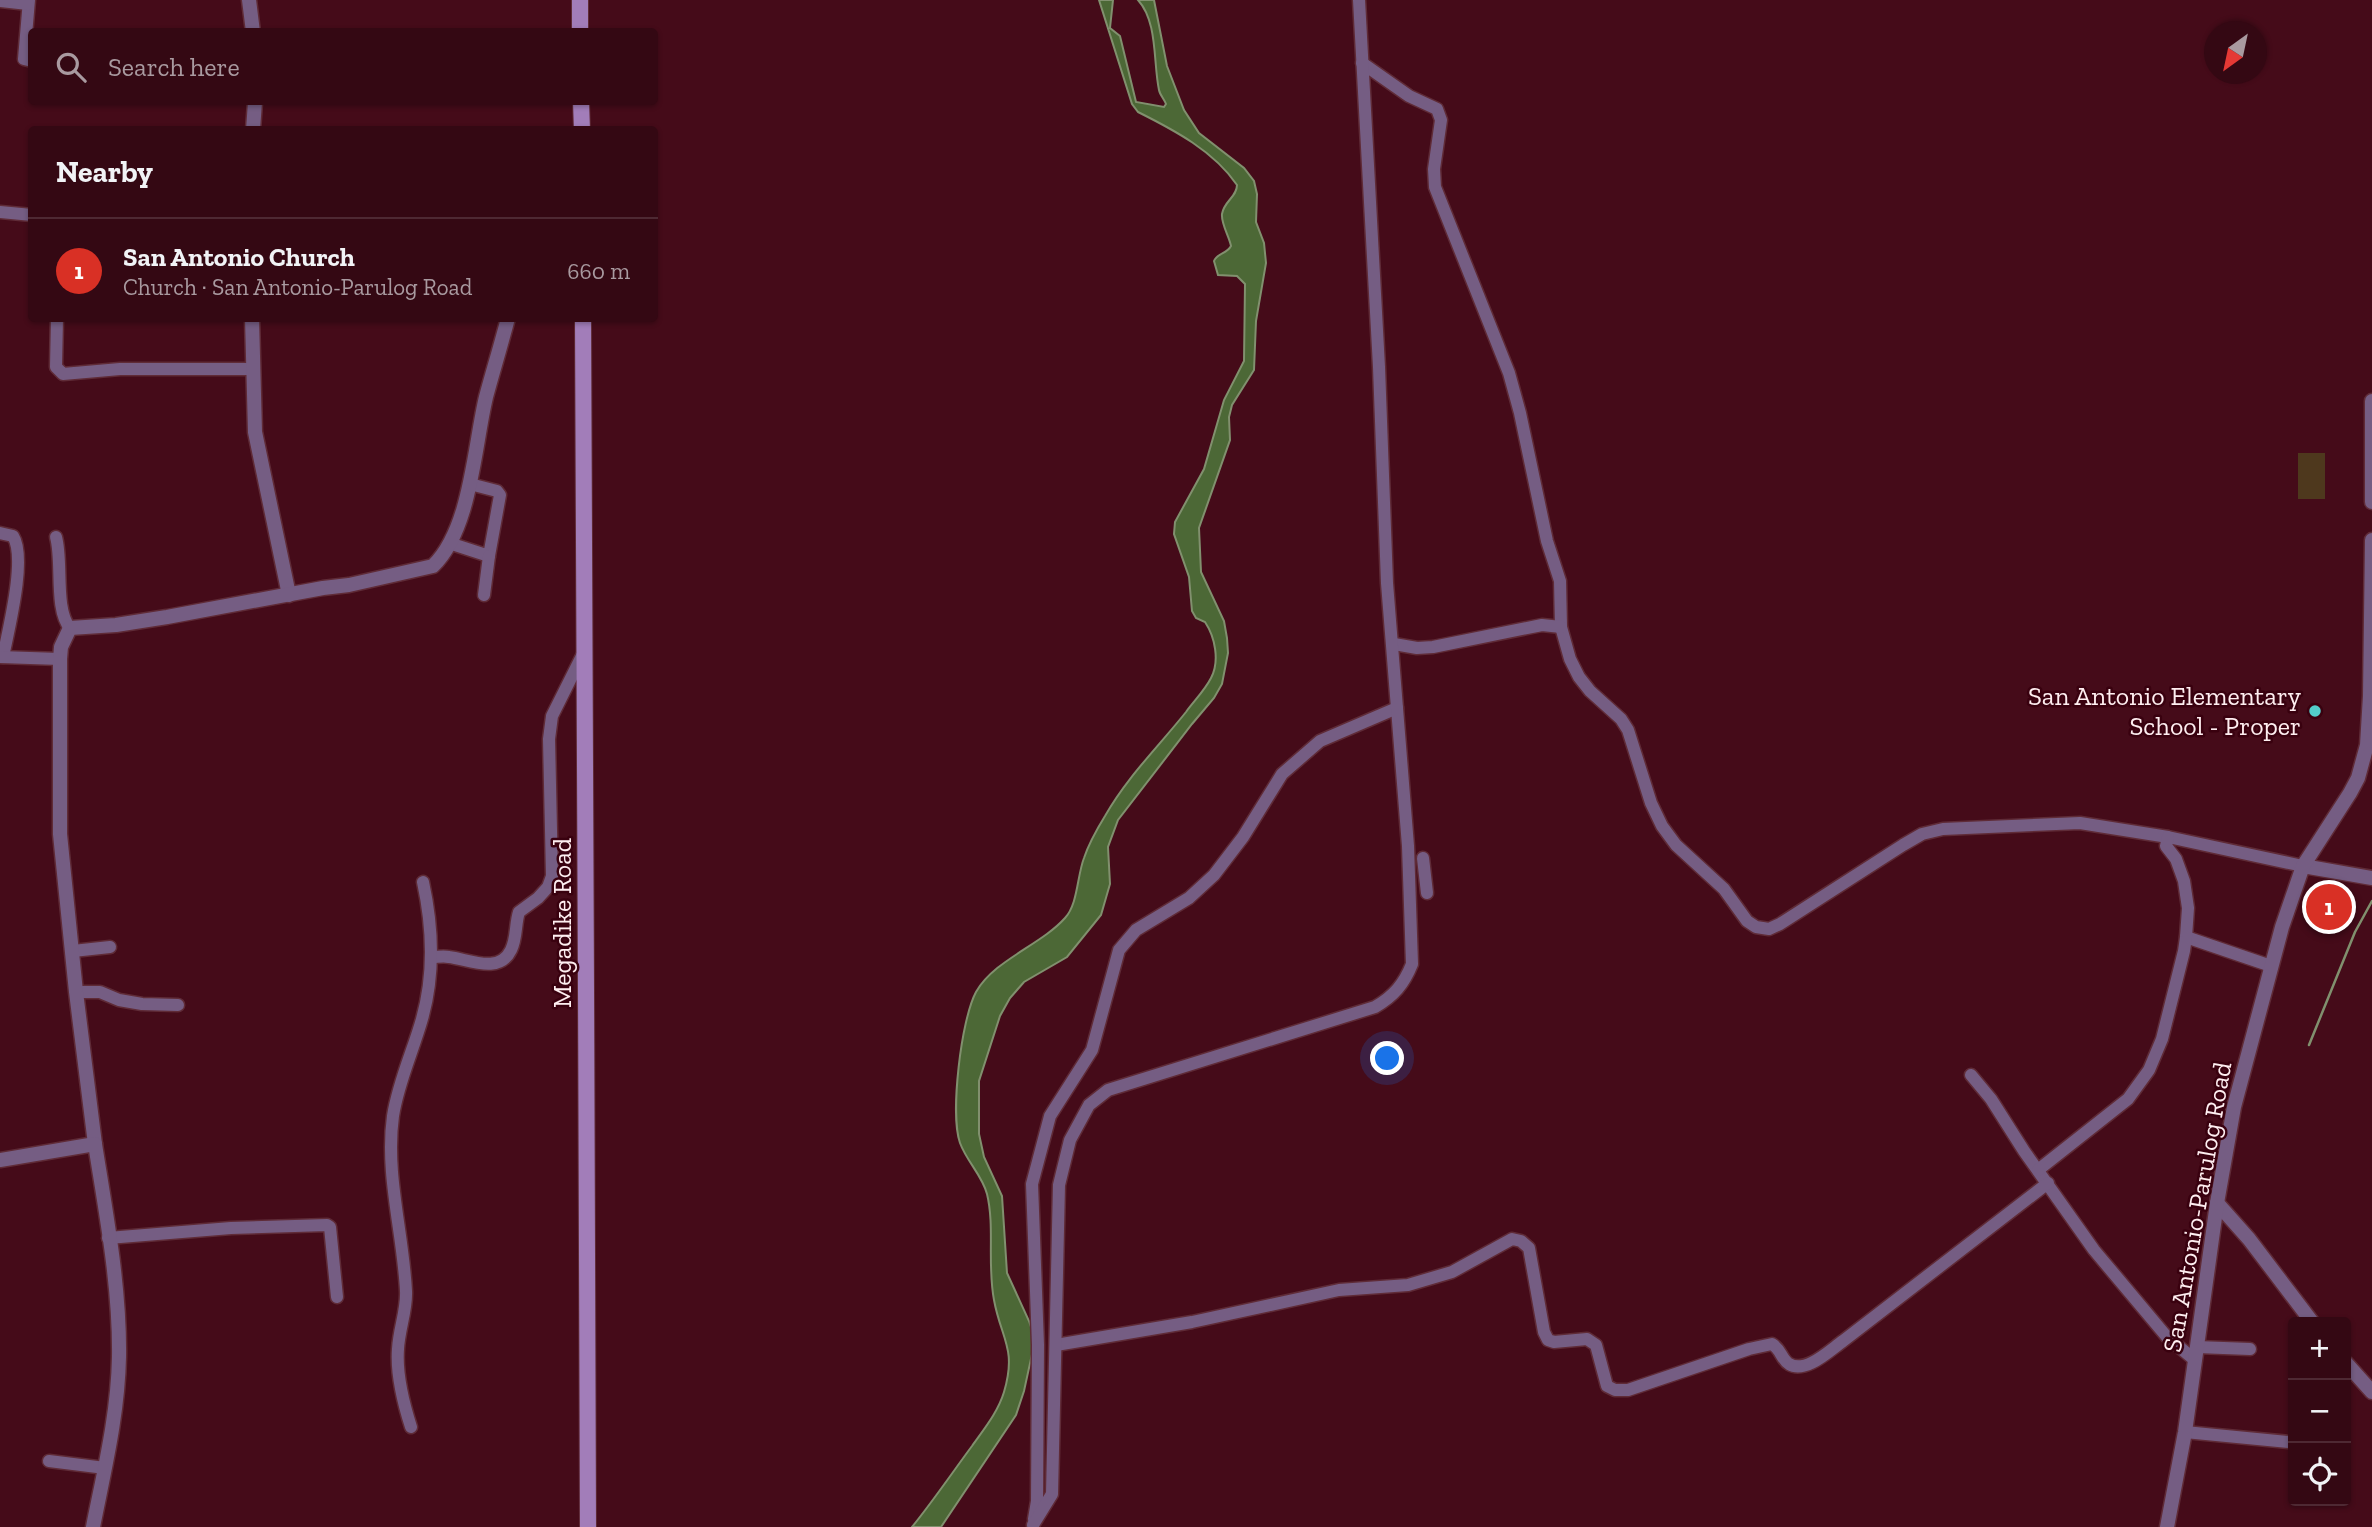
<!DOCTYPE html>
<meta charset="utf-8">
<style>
:root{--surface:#340813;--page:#3f1621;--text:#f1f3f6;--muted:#a99aa0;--line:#4e2933;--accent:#d93025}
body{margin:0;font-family:"Zilla Slab",serif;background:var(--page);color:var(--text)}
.controls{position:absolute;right:21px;bottom:21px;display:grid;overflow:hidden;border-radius:7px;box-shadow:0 2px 5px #0004}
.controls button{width:63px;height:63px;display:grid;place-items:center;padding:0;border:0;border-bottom:2px solid var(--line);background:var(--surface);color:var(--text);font:35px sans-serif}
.compass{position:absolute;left:2204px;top:21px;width:63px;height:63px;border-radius:50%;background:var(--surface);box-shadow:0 2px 5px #0004;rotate:213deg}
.you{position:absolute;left:1388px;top:1059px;width:24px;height:24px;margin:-18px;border:5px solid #fff;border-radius:50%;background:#1a73e8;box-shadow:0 0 0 10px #1a73e833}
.badge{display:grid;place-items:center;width:46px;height:46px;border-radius:50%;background:var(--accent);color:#fff;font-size:23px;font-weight:700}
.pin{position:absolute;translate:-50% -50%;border:4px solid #fff;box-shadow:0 2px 7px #0006}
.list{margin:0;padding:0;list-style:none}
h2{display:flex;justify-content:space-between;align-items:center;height:91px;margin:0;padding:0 28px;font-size:30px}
h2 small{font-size:23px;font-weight:400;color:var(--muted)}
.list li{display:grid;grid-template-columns:46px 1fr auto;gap:21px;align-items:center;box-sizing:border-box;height:105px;padding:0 28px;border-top:2px solid var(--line)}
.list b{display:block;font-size:26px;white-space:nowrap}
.list p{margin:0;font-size:23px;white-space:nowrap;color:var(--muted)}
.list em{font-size:23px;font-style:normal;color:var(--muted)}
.icon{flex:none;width:38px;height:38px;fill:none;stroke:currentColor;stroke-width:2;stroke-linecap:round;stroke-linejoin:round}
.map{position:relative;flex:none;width:2372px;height:1527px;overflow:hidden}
.search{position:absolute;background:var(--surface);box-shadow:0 2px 5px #0004;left:28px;top:28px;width:630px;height:77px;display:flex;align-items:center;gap:18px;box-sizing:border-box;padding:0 24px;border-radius:7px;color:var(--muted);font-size:26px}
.panel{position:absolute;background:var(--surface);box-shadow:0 2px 5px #0004;left:28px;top:126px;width:630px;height:196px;border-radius:7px}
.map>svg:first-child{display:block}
</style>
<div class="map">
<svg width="2372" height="1527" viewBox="0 0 2372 1527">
<rect width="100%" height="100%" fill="#450b19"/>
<rect fill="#4e381d" x="2298" y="453" width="27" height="46"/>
<path fill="#4c6836" stroke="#81906e" stroke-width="2" d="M1099,0H1113L1110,28L1120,36L1136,102L1164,107L1166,104C1164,99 1160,95 1159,90C1153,62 1158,22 1138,0H1154L1167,66L1184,110L1199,133L1244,168L1254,181L1257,194L1256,222L1264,243L1266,263L1256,321L1254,370L1232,405L1229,417L1230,440L1199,528L1201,572L1224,621L1227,638L1228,653L1222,684L1214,698L1192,724L1118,820L1108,847L1110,884L1101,915L1067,957L1024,982L1010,998L1000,1016L979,1081V1134L984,1157L1002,1196L1007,1273L1029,1321L1034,1336V1345L1024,1391L1016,1415L941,1527H912C933,1501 952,1473 972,1446C984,1429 998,1412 1004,1392C1017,1348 1001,1339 994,1300C987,1264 995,1227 987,1194C982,1175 967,1162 960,1143C950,1114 961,1020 976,992C994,960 1041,945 1065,918C1078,904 1077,876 1084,858C1089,843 1097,829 1105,816C1127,777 1159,746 1186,712C1194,701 1205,690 1211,678C1220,661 1215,637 1205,622L1196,618L1192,611L1189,577L1174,534L1175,522L1204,469L1224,400L1244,361L1245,284L1237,276L1218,275L1214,261C1217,253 1227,254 1231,246C1229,236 1221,224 1222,214C1224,201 1237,197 1237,185C1214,151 1174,130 1138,112L1132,104Z"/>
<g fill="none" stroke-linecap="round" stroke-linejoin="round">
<polyline stroke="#81906e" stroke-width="2.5" points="2309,1045 2355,932 2372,901"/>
<defs>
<g id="minor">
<polyline points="29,0 24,59 32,61"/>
<polyline points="0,1 28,4"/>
<polyline points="1362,63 1409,96 1437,109 1441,120 1434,169 1435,187 1509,373 1520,413 1547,541 1560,581 1561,627 1570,659 1579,677 1590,691 1621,719 1628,730 1651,803 1662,826 1676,845 1724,889 1747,921 1756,927 1769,929 1780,924 1903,845 1922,834 1943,829 2080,823 2168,837 2303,866"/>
<polyline points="0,212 32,215"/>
<polyline points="57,318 56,367 63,374 120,369 252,369"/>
<path d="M0,533L13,536C27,558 8,631 3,657"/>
<path d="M56,537C63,562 54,609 70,628"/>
<polyline points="449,543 489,556 500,495 497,491 470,484"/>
<polyline points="484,595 489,556"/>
<polyline points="1394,644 1417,648 1433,647 1542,625 1561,627"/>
<polyline points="0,657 60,659"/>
<polyline points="1423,858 1427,893"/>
<polyline points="2186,937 2271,966"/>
<polyline points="73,951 110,947"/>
<path d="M432,957C438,957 444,956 449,957C468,959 499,975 511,950C517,938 515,924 519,912L538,898L548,887L552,876L549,739L552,716L584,652"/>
<polyline points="76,992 100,992 119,1000 142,1004 178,1005"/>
<polyline points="1971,1075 1991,1099 2024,1151 2094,1250 2167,1337 2195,1360"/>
<polyline points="2038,1170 2128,1099 2149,1070 2162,1039 2184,951 2186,937 2188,908 2184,881 2176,859 2166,846 2168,837"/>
<polyline points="108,1238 231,1228 327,1225 330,1227 337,1297"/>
<path d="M1056,1345L1192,1322L1339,1290L1408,1285L1452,1272L1512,1239L1521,1241L1529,1248L1544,1332L1548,1340L1554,1342L1587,1339L1596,1345L1607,1386L1615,1390H1628L1749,1349L1772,1344C1781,1349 1781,1359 1789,1364C1806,1374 1830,1350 1843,1341L2048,1183"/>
<polyline points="2197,1347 2250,1349"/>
<path d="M411,1427C403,1402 396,1375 398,1349C399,1329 407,1310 406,1291C403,1232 385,1174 393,1116C398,1083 413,1051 422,1019C435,973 433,928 423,882"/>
<polyline points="2185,1432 2289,1442"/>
<polyline points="49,1461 105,1468"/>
<polyline points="1034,1519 1037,1501 1038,1345 1032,1184 1050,1116 1092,1050 1119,950 1136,930 1189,898 1214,875 1243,837 1282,774 1320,741 1397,708"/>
<path d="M1033,1525L1052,1494L1059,1185L1070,1140L1089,1105L1108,1090L1375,1007C1394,996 1404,984 1412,964L1408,846L1387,583L1379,367L1359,0"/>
</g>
<g id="tertiary">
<polyline points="249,0 253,32"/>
<polyline points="253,130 255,102"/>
<polyline points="252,318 255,432 289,595"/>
<polyline points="2372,401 2372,502"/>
<polyline points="2303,866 2372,878"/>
<path d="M95,1144L76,992L60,834V659L61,647L70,628L116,625L167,617L323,588L349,585L433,566C471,529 474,447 486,397C493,371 501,345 508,318"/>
<path d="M0,1160L95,1144C106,1214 120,1286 119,1357C118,1415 104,1471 93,1527"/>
<polyline points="2217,1203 2249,1239 2312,1322"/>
<polyline points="2346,1363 2372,1392"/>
<polyline points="2167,1527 2185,1432 2217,1203 2234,1107 2282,927 2303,866 2350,793 2358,778 2367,745 2370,696 2372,540"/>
</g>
<g id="secondary">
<polyline points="580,0 580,32"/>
<polyline points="581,102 582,130"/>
<path d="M583,318C586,721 586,1124 588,1527"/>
</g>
</defs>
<use href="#minor" stroke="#5f2b37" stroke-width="15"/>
<use href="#tertiary" stroke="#5f2b37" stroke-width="17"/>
<use href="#secondary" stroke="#5f2b37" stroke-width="18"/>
<use href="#minor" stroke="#755d83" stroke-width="12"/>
<use href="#tertiary" stroke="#755d83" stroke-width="14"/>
<use href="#secondary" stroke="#a27db9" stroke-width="16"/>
</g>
<circle fill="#53cdca" stroke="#39010f" stroke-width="2.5" cx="2315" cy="711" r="7"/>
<g text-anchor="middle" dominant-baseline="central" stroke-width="5" stroke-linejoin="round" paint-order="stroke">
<g font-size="26" fill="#feeef0" stroke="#39010f" text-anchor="end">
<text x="2301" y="696">San Antonio Elementary<tspan x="2301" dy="30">School - Proper</tspan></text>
</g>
<g font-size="26" fill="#feeef0" stroke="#39010f">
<text transform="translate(562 923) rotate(-90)">Megadike Road</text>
<text transform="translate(2197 1207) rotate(-80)">San Antonio-Parulog Road</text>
</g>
</g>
</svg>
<div class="controls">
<button>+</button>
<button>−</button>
<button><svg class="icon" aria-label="locate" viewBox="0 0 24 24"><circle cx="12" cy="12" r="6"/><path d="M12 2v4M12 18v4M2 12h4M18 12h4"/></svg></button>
</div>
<svg class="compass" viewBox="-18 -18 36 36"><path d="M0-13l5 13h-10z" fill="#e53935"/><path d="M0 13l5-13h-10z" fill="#a99aa0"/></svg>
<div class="you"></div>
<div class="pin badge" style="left:2329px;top:907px">1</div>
<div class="search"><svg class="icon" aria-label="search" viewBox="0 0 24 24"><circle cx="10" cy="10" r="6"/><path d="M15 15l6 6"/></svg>Search here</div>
<section class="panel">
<h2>Nearby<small></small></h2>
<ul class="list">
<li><span class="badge">1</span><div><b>San Antonio Church</b><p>Church · San Antonio-Parulog Road</p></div><em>660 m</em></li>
</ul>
</section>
</div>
